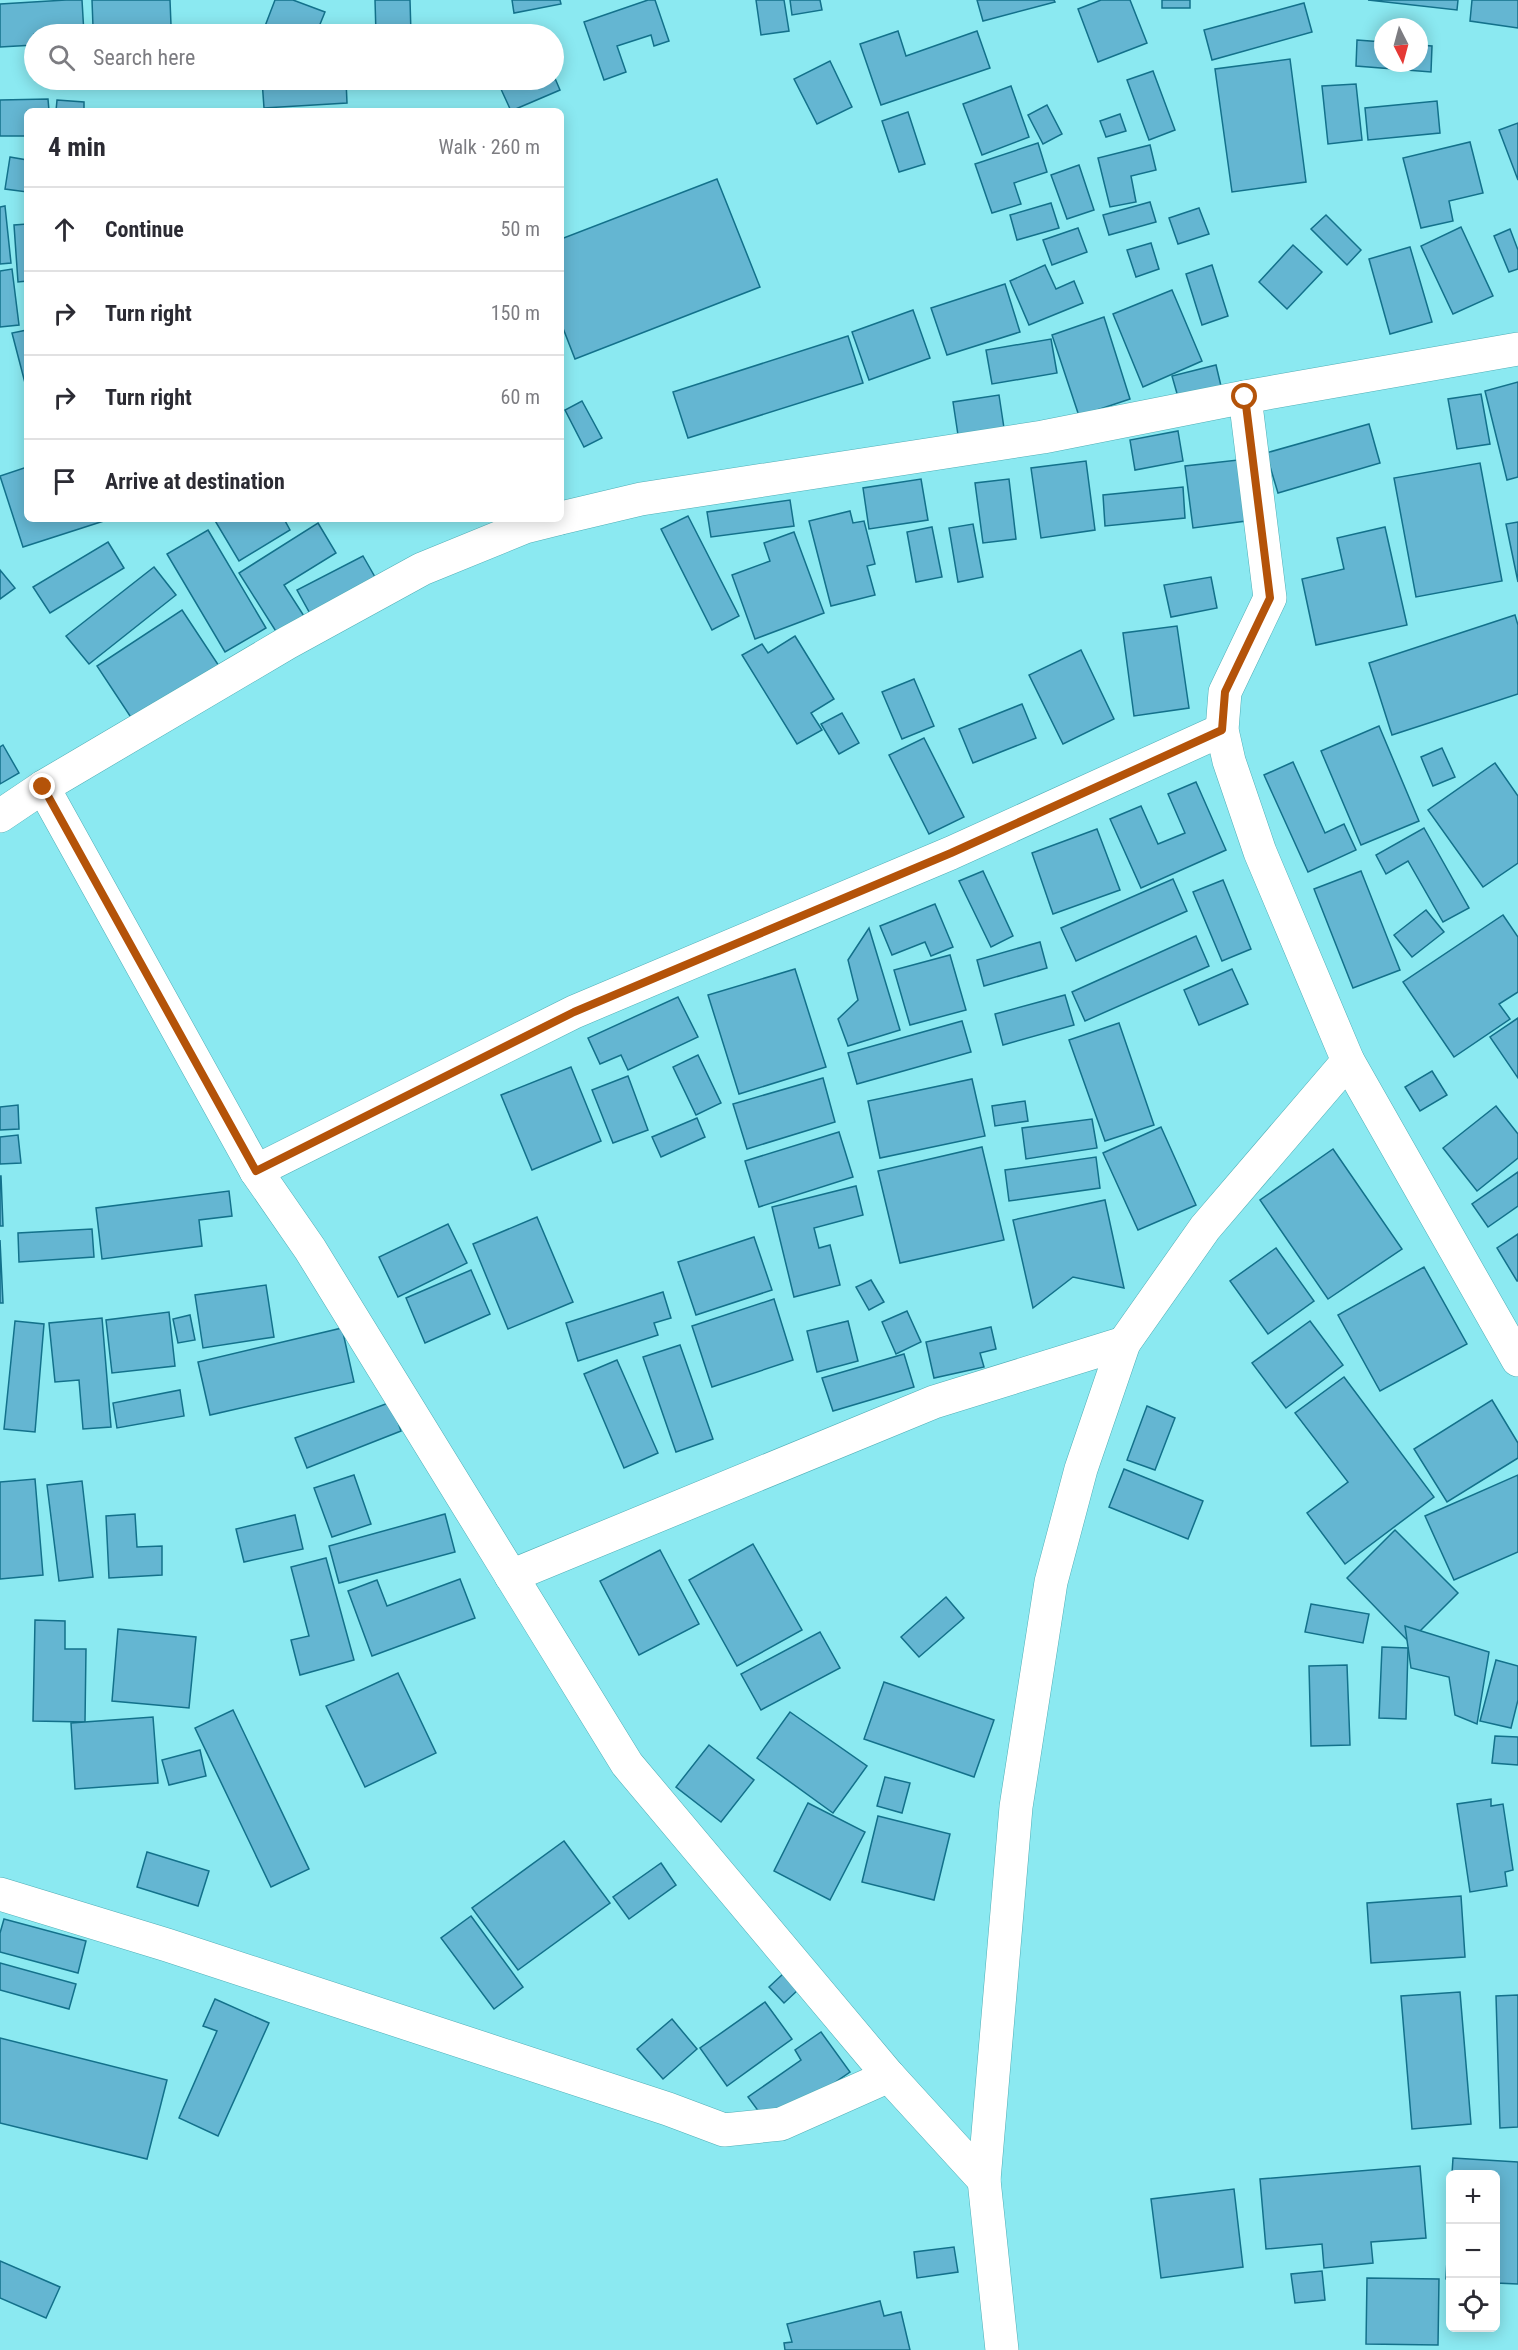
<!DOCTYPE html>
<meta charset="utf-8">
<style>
:root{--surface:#fff;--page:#f7f7f7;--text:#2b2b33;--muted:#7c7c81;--line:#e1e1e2}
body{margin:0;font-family:"Roboto Condensed",sans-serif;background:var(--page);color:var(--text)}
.controls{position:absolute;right:18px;bottom:18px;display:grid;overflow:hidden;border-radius:9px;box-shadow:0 3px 15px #0003}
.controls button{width:54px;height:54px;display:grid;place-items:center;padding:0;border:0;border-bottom:2px solid var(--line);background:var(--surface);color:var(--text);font:30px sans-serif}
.compass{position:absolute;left:1374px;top:18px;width:54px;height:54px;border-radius:50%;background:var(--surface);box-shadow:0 3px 15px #0003;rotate:174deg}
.stop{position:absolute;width:18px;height:18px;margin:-14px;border:4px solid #b45309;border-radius:50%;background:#fff}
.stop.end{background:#b45309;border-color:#fff;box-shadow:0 2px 6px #0008}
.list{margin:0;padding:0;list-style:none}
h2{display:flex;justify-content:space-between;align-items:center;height:78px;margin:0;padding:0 24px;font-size:26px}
h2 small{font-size:20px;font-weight:400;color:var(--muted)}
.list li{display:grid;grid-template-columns:39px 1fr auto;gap:18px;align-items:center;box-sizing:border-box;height:84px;padding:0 24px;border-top:2px solid var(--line)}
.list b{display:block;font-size:22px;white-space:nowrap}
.list em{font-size:20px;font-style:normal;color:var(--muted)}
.icon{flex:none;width:33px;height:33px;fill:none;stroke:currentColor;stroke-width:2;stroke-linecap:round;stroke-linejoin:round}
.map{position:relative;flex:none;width:1518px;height:2350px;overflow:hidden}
.search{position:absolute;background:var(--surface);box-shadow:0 3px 15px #0003;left:24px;top:24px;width:540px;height:66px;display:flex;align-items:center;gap:15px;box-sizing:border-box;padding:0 21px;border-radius:33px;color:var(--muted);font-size:22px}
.panel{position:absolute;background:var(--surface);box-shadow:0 3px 15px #0003;left:24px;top:108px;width:540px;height:414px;border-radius:9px}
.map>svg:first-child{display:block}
</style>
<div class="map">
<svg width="1518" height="2350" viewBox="0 0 1518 2350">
<rect width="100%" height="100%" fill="#8be9f1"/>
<g fill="#64b6d2" stroke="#13718b" stroke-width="1.5">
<polygon points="66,0 82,0 84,34 34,34 34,45 0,47 0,4"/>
<polygon points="92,0 170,0 171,25 93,27"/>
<polygon points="275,0 293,0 325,12 316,34 262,34"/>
<polygon points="375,0 410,0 411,34 376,34"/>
<polygon points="512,0 560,0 561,4 514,13"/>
<polygon points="648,0 655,0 669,41 654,46 651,35 617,46 626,72 604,80 584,22"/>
<polygon points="756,0 784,0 789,31 761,35"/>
<polygon points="790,0 820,0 822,10 792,15"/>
<polygon points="977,0 1054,0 1055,2 983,21"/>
<polygon points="1101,0 1130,0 1147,43 1098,62 1078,9"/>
<rect x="1162" y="0" width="28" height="8"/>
<polygon points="1368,0 1458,0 1457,10"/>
<polygon points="1472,0 1518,0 1518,28 1470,21"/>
<polygon points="1304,3 1312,32 1212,60 1204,30"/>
<polygon points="898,31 906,56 977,31 990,68 881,105 860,44"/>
<polygon points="1357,40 1383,42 1383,63 1419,63 1419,45 1432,46 1431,72 1356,66"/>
<polygon points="1290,59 1306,182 1232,192 1215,69"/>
<polygon points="830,61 852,107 817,124 794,79"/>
<polygon points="1153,71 1175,130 1149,140 1127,80"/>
<polygon points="554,76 560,90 511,111 500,87 516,80 554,80"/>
<polygon points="80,80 171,80 171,84"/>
<polygon points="262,80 346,80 347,103 264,108"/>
<polygon points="1356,84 1362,140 1328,144 1322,86"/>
<polygon points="1011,86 1029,137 982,155 963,104"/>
<polygon points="48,99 49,111 27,111 27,136 0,136 0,100"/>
<polygon points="57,100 84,102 84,111 56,111"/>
<polygon points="1437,101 1440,133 1368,140 1365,108"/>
<polygon points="1047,105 1062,134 1043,144 1028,115"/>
<polygon points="908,112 925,164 899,172 882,121"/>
<polygon points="1120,114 1126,131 1106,137 1100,121"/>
<polygon points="1518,123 1518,180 1499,130"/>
<polygon points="1470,142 1483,193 1449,201 1453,221 1421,228 1403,158"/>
<polygon points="1038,143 1047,172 1014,183 1021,204 992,213 975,164"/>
<polygon points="1150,145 1156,170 1131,176 1136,202 1110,207 1098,158"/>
<polygon points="10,157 27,160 27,192 5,189"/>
<polygon points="1079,165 1094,210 1067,219 1051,175"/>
<polygon points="717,179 760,287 575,359 561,323 561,239"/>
<polygon points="1150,202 1156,222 1109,235 1103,215"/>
<polygon points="1051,203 1059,228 1017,240 1010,215"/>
<polygon points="5,206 11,263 0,264 0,207"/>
<polygon points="1199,208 1209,234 1178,244 1169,218"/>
<polygon points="1326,215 1361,250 1347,265 1311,229"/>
<polygon points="27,224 27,281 18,282 14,225"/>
<polygon points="1461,227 1493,296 1453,314 1421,246"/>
<polygon points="1078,228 1087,252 1052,265 1043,240"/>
<polygon points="1510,229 1518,250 1518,269 1509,272 1494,236"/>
<polygon points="1151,243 1159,269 1136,277 1127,250"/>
<polygon points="1293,245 1322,272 1287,309 1259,282"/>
<polygon points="1410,247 1432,322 1390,334 1369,259"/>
<polygon points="1045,265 1056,289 1074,281 1083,303 1029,325 1010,281"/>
<polygon points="1212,265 1228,316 1202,325 1186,274"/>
<polygon points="12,269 19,325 0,327 0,271"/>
<polygon points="1005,284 1020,332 947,355 931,308"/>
<polygon points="1172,290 1202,361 1143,387 1113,314"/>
<polygon points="913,310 930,358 869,380 852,332"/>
<polygon points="1104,317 1130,399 1079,416 1052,335"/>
<polygon points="27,330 27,382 25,383 12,333"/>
<polygon points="848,336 863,383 688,438 673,392"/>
<polygon points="1051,339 1057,373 992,384 986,350"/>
<polygon points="1216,365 1221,386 1178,397 1172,376"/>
<polygon points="1518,382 1518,477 1507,480 1485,391"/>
<polygon points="1481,394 1490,444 1457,449 1448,399"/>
<polygon points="999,395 1004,428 958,435 953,402"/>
<polygon points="582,401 602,438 584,447 565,410"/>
<polygon points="1369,424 1380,463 1278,493 1266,453"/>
<polygon points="1178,431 1183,461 1135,470 1130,440"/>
<polygon points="1238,460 1246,521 1193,528 1185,466"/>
<polygon points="1086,461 1095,530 1041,538 1031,468"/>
<polygon points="1480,463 1502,581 1416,597 1394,478"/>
<polygon points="27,467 27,519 110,519 23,547 0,476"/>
<polygon points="921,479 928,520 869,529 863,488"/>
<polygon points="1009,479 1016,539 983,543 975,483"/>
<polygon points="1183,487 1185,518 1105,526 1103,495"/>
<polygon points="790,500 794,526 711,537 707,512"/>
<polygon points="850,511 853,523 864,521 875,564 867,566 875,595 831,606 809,521"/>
<polygon points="688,516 739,616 712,630 661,529"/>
<polygon points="214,519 284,519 290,530 239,561"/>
<polygon points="1518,522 1518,582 1506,524"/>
<polygon points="318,523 336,553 284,585 304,616 277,633 239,573"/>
<polygon points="973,524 983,577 958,582 949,528"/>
<polygon points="932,527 942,577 916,582 907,532"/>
<polygon points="1385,527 1407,625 1316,645 1302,579 1344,569 1337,538"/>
<polygon points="208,530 266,628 225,652 167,554"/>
<polygon points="794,532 824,613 755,639 732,575 770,561 764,543"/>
<polygon points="108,542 124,568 50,613 33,587"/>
<polygon points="363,556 379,584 313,619 297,590"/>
<polygon points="154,567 176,595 89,664 66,636"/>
<polygon points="0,570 15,588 0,599"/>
<polygon points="1211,577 1217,608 1171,617 1164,585"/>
<polygon points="182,610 219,666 134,722 97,666"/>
<polygon points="1515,615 1518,625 1518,694 1392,735 1369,663"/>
<polygon points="1177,626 1189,708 1134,716 1123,633"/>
<polygon points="795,636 834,699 811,713 822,730 797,744 742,655 762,644 768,653"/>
<polygon points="1081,650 1114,719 1063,744 1029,675"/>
<polygon points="914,679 934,726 902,739 882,692"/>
<polygon points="1022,704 1036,738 973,763 959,729"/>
<polygon points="842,713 859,743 839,754 821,724"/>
<polygon points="1379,726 1419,821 1361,845 1321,751"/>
<polygon points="924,738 964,817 929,834 889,755"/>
<polygon points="3,745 19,773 0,784 0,747"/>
<polygon points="1442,748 1455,777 1433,786 1421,757"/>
<polygon points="1293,762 1325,833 1344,824 1356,850 1308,872 1264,775"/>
<polygon points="1495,763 1518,796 1518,863 1483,887 1428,810"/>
<polygon points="1196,782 1226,850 1141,888 1110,819 1141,806 1158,844 1185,833 1168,794"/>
<polygon points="1424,828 1469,908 1443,922 1408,861 1386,874 1376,855"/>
<polygon points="1097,829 1120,890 1053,914 1032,853"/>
<polygon points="983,871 1013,936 991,947 959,881"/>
<polygon points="1361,871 1400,970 1353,988 1314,889"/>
<polygon points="1173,879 1187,911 1076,961 1061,928"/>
<polygon points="1223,880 1251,949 1222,961 1193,892"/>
<polygon points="935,904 953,947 931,956 925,942 892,955 880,926"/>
<polygon points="1426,910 1444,932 1412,957 1394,935"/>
<polygon points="1503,915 1518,937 1518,992 1499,1004 1510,1019 1454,1057 1403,982"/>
<polygon points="869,928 900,1030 848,1046 838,1019 858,1000 848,960"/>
<polygon points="1196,936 1209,966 1085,1021 1072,992"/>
<polygon points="1040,942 1047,968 984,986 977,960"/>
<polygon points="950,955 966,1010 910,1025 894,970"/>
<polygon points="795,969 826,1067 739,1094 708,995"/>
<polygon points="1232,969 1248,1004 1199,1025 1184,990"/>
<polygon points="1065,995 1074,1025 1003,1045 995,1014"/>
<polygon points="678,997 698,1037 628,1070 621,1055 600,1064 588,1038"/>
<polygon points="1518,1018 1518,1078 1490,1037"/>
<polygon points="962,1021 971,1052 857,1084 848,1053"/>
<polygon points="1119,1023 1154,1125 1105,1141 1069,1040"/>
<polygon points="698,1055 721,1103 696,1115 673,1067"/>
<polygon points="571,1067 601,1141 532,1170 501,1095"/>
<polygon points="1432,1071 1447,1095 1420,1111 1405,1087"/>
<polygon points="628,1076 648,1130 613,1143 592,1090"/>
<polygon points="823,1078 835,1122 747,1149 733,1104"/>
<polygon points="972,1079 985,1136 880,1158 868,1101"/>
<polygon points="1025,1101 1028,1121 995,1126 992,1106"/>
<polygon points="18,1105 19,1129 0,1130 0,1107"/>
<polygon points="1496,1106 1518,1134 1518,1158 1477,1191 1443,1148"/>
<polygon points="697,1118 705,1137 661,1157 652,1137"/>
<polygon points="1092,1119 1097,1148 1026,1159 1022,1128"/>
<polygon points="1161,1127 1196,1205 1138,1230 1103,1153"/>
<polygon points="839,1132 853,1177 759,1207 745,1161"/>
<polygon points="18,1135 21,1163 0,1164 0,1137"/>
<polygon points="982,1147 1004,1240 900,1263 878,1171"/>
<polygon points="1333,1149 1402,1249 1328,1299 1260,1200"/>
<polygon points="1096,1157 1100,1188 1009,1201 1005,1170"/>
<polygon points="1518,1172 1518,1206 1488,1227 1472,1204"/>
<polygon points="1,1176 3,1226 0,1226 0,1176"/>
<polygon points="856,1186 863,1215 814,1228 819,1248 830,1245 840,1285 794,1297 772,1207"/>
<polygon points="229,1191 232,1216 199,1220 202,1246 102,1259 96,1208"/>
<polygon points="1105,1200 1124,1288 1073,1277 1033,1308 1013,1220"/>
<polygon points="537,1217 573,1302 508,1329 473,1244"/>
<polygon points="448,1224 467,1263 398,1297 379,1257"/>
<polygon points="92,1229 94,1257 19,1262 18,1233"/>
<polygon points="1518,1234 1518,1281 1517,1281 1497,1248"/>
<polygon points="754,1237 772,1290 696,1315 678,1262"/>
<polygon points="0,1240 3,1303 0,1303"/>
<polygon points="1276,1248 1314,1301 1268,1334 1230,1281"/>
<polygon points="1424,1267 1467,1344 1380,1391 1338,1315"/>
<polygon points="471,1270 490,1314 425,1343 406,1298"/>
<polygon points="871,1280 884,1302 869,1310 856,1287"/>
<polygon points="266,1285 274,1337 203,1348 195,1295"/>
<polygon points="663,1292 671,1318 654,1323 658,1335 578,1361 566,1323"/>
<polygon points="774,1299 793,1360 712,1387 692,1326"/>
<polygon points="907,1311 921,1342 896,1354 882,1322"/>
<polygon points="169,1312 175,1366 112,1373 106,1320"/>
<polygon points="190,1315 195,1340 178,1343 173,1319"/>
<polygon points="102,1318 111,1427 83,1429 79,1380 55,1382 49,1323"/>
<polygon points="15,1321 44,1324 35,1432 4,1429"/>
<polygon points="848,1321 858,1361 817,1372 807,1331"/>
<polygon points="1310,1321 1343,1365 1286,1408 1252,1363"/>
<polygon points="991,1327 996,1349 980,1353 984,1367 934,1378 926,1342"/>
<polygon points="342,1328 354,1382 210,1415 198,1362"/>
<polygon points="680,1345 713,1439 676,1452 643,1357"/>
<polygon points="904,1354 914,1387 833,1411 822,1378"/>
<polygon points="617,1360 658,1453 624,1468 584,1374"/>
<polygon points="1344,1377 1434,1497 1345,1564 1307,1513 1348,1482 1295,1413"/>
<polygon points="180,1390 184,1416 117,1428 113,1403"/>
<polygon points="1492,1400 1518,1443 1518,1458 1447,1502 1414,1449"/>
<polygon points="391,1402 401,1431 307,1468 295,1438"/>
<polygon points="1147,1406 1175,1418 1155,1470 1127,1460"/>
<polygon points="1124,1469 1203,1501 1188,1539 1109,1507"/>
<polygon points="354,1475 371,1524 332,1537 314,1488"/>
<polygon points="1518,1475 1518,1552 1454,1580 1425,1516"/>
<polygon points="35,1479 43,1575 0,1579 0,1482"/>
<polygon points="82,1481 93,1577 59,1581 47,1485"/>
<polygon points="135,1514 137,1547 162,1546 162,1575 109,1578 106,1516"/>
<polygon points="445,1514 455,1552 339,1583 329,1546"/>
<polygon points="295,1515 303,1549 244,1562 236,1529"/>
<polygon points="1395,1530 1458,1593 1409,1642 1347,1578"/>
<polygon points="753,1544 802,1630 737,1666 689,1580"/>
<polygon points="660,1550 699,1624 639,1655 600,1581"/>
<polygon points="326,1558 354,1660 300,1675 291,1640 309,1636 291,1567"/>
<polygon points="460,1579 475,1618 372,1656 348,1591 377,1580 387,1606"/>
<polygon points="946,1597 964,1618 919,1657 901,1637"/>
<polygon points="1311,1604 1369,1614 1363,1643 1305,1632"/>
<polygon points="35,1620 65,1621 65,1649 86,1649 85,1722 33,1721"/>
<polygon points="1405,1626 1489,1652 1477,1724 1455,1715 1449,1677 1411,1668"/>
<polygon points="118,1629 196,1637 189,1708 112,1701"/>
<polygon points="820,1632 840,1668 761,1710 741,1674"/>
<polygon points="1382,1647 1408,1648 1406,1719 1379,1718"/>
<polygon points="1496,1660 1518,1666 1518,1700 1511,1728 1480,1721"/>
<polygon points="1347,1665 1350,1745 1311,1746 1309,1666"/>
<polygon points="398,1673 436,1753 365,1787 326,1706"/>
<polygon points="884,1682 994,1720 974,1777 864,1739"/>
<polygon points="233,1710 309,1869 271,1887 195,1728"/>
<polygon points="790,1712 867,1766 833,1813 757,1758"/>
<polygon points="153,1717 158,1783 75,1789 71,1723"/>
<polygon points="1495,1736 1518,1737 1518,1765 1492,1763"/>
<polygon points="709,1745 754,1780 721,1822 676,1787"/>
<polygon points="200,1750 206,1776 169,1785 162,1760"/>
<polygon points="885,1777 910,1783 902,1813 877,1806"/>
<polygon points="1491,1799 1491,1806 1503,1804 1513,1870 1505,1872 1507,1886 1470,1892 1457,1804"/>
<polygon points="808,1803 865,1832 830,1900 774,1871"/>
<polygon points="878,1816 950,1834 934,1900 862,1882"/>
<polygon points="564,1841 610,1903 518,1970 472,1908"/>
<polygon points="147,1852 209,1871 198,1906 137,1887"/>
<polygon points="661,1863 676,1885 629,1919 613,1897"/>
<polygon points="1461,1896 1465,1957 1371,1963 1367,1903"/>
<polygon points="471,1916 523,1987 494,2009 441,1938"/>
<polygon points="4,1919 86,1941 78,1973 0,1952 0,1933"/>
<polygon points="0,1963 76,1984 69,2009 0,1990"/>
<polygon points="784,1973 799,1989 784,2003 769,1987"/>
<polygon points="1460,1992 1471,2124 1412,2129 1401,1996"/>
<polygon points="1518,1995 1518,2127 1500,2128 1496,1996"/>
<polygon points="215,1999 269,2023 218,2136 179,2118 217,2031 203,2026"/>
<polygon points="765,2002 792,2039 727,2086 700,2048"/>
<polygon points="672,2019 697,2049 663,2079 637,2049"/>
<polygon points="821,2032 850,2072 770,2127 748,2097 801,2060 795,2050"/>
<polygon points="0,2038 167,2080 147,2159 0,2123"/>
<polygon points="1453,2158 1518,2162 1518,2284 1496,2283 1496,2174 1452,2174"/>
<polygon points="1420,2166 1426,2238 1371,2242 1373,2263 1324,2268 1322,2244 1266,2249 1260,2179"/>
<polygon points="1234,2189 1243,2267 1161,2278 1151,2199"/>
<polygon points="1450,2203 1450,2280 1446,2279"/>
<polygon points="954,2247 958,2272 917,2278 914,2252"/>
<polygon points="0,2261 60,2287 46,2318 0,2298"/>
<polygon points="1322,2271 1325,2300 1295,2303 1291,2274"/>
<polygon points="1367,2278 1439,2279 1438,2345 1366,2344"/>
<polygon points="880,2301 884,2316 901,2312 910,2350 785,2350 784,2343 792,2342 787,2324"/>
</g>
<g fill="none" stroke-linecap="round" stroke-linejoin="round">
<defs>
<g id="minor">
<polyline points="1245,397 1270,598 1225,692 1222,730 1229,761 1260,852 1348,1061 1518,1360"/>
<polyline points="561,518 641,499 1043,437 1245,397 1518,349"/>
<polyline points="43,787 256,1171 310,1249 627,1764 889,2076 984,2180"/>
<polyline points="0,816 43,787 287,643 422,569 525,527 557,519"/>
<polyline points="256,1171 574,1012 951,853 1222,730"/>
<polyline points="511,1576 934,1402 1124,1343"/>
<polyline points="0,1894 167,1945 668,2109 724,2130 781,2124 889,2076"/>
<polyline points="1002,2350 984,2180 1016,1807 1051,1582 1081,1469 1124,1343 1205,1228 1348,1061"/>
</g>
</defs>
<use href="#minor" stroke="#4faeb6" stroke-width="34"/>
<use href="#minor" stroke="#fff" stroke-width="33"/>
</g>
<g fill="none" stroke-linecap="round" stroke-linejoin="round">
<polyline stroke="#b45309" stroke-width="8" points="43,787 256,1171 574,1012 951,853 1222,730 1225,692 1270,598 1245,397"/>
</g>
</svg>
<div class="controls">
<button>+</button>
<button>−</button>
<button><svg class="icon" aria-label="locate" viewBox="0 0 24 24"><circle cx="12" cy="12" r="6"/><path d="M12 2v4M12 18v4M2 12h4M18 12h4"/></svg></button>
</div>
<svg class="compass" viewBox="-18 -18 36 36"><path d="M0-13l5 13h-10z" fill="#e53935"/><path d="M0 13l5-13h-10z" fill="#7c7c81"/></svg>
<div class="stop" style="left:1245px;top:397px"></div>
<div class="stop end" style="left:43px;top:787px"></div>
<div class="search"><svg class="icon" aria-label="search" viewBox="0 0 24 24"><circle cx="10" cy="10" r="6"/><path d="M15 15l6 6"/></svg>Search here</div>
<section class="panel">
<h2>4 min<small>Walk · 260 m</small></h2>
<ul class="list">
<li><svg class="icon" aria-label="ahead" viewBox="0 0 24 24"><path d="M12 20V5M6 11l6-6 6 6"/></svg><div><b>Continue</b></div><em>50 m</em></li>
<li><svg class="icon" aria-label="right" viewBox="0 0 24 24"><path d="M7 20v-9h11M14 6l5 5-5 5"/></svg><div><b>Turn right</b></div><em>150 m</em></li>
<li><svg class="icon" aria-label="right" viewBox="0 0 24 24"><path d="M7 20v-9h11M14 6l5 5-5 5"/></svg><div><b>Turn right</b></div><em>60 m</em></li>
<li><svg class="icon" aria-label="arrive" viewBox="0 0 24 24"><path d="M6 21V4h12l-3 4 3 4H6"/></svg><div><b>Arrive at destination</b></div></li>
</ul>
</section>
</div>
